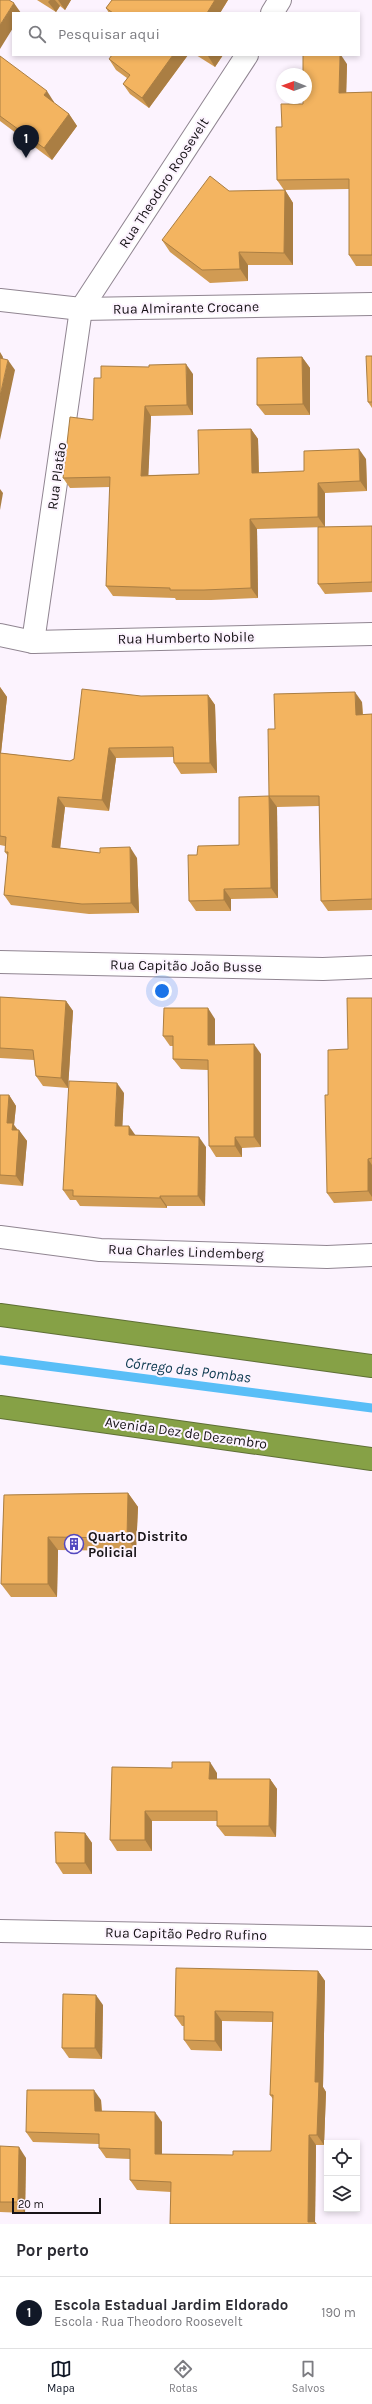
<!DOCTYPE html>
<html lang="pt">
<meta charset="utf-8">
<style>
:root{--surface:#fff;--page:#f7f7f7;--text:#2b2b33;--muted:#7c7c81;--line:#e1e1e2;--accent:#111827}
body{margin:0;font-family:Karla,sans-serif;background:var(--page);color:var(--text)}
.controls{position:absolute;right:12px;bottom:12px;display:grid;overflow:hidden;border-radius:0px;box-shadow:0 2px 6px #0003}
.controls button{width:36px;height:36px;display:grid;place-items:center;padding:0;border:0;border-bottom:1px solid var(--line);background:var(--surface);color:var(--text);font:20px sans-serif}
.compass{position:absolute;left:276px;top:68px;width:36px;height:36px;border-radius:50%;background:var(--surface);box-shadow:0 2px 6px #0003;rotate:271deg}
.scale{position:absolute;left:12px;bottom:10px;width:89px;box-sizing:border-box;padding-left:4px;border:2px solid #171317;border-top:0;font-size:11px;line-height:14px;white-space:nowrap;color:#171317;-webkit-text-stroke:3px #fcf3fe;paint-order:stroke}
.you{position:absolute;left:162px;top:991px;width:14px;height:14px;margin:-10px;border:3px solid #fff;border-radius:50%;background:#1a73e8;box-shadow:0 0 0 6px #1a73e833}
.badge{display:grid;place-items:center;width:26px;height:26px;border-radius:50%;background:var(--accent);color:#fff;font-size:13px;font-weight:700}
.pin{position:absolute;translate:-50% -33px;filter:drop-shadow(0 1px 2px #0008)}
.pin::after{content:'';position:absolute;top:21px;width:14px;height:12px;background:inherit;clip-path:polygon(0 0,100% 0,50% 100%)}
.list{margin:0;padding:0;list-style:none}
h2{display:flex;justify-content:space-between;align-items:center;height:52px;margin:0;padding:0 16px;font-size:17px}
h2 small{font-size:13px;font-weight:400;color:var(--muted)}
.list li{display:grid;grid-template-columns:26px 1fr auto;gap:12px;align-items:center;box-sizing:border-box;height:72px;padding:0 16px;border-top:1px solid var(--line)}
.list b{display:block;font-size:15px;white-space:nowrap}
.list p{margin:0;font-size:13px;white-space:nowrap;color:var(--muted)}
.list em{font-size:13px;font-style:normal;color:var(--muted)}
.icon{flex:none;width:22px;height:22px;fill:none;stroke:currentColor;stroke-width:2;stroke-linecap:round;stroke-linejoin:round}
.map{position:relative;flex:none;width:372px;height:2224px;overflow:hidden}
.search{position:absolute;background:var(--surface);box-shadow:0 2px 6px #0003;left:12px;right:12px;top:12px;height:44px;display:flex;align-items:center;gap:10px;box-sizing:border-box;padding:0 14px;border-radius:0px;color:var(--muted);font-size:15px}
.sheet{height:124px;background:var(--surface)}
nav{display:flex;justify-content:space-around;align-items:center;box-sizing:border-box;height:56px;border-top:1px solid var(--line);background:var(--surface);font-size:11px;color:var(--muted)}
nav a{display:grid;justify-items:center;gap:2px}
nav .on{color:var(--accent)}
.map>svg:first-child{display:block}
</style>
<div class="map">
<svg width="372" height="2224" viewBox="0 0 372 2224">
<rect width="100%" height="100%" fill="#fcf3fe"/>
<g fill="none" stroke-linecap="round" stroke-linejoin="round">
<polyline stroke="#59bef7" stroke-width="9" points="0,1360 372,1408"/>
<defs>
<g id="street">
<polyline points="272,13 280,0"/>
<polyline points="0,300 81,309 372,304"/>
<polyline points="0,635 33,642 372,634"/>
<polyline points="33,642 81,309 247,55"/>
<polyline points="0,962 323,969 372,967"/>
<polyline points="0,1931 372,1938"/>
</g>
<polyline id="secondary" points="0,1237 100,1250 327,1257 372,1255"/>
<g id="highway">
<polyline points="0,1315 372,1366"/>
<polyline points="0,1407 372,1459"/>
</g>
</defs>
<use href="#street" stroke="#908591" stroke-width="24"/>
<use href="#secondary" stroke="#908591" stroke-width="24"/>
<use href="#highway" stroke="#5f6f36" stroke-width="24"/>
<use href="#street" stroke="#fff" stroke-width="22"/>
<use href="#secondary" stroke="#fff" stroke-width="22"/>
<use href="#highway" stroke="#86a146" stroke-width="22"/>
</g>
<g fill="#d19b53">
<polygon points="37,0 71,0 65,10 60,6 56,12"/>
<polygon points="112,0 228,0 220,13 109,13 106,8"/>
<polygon points="112,55 188,55 149,108 130,94 123,84 127,78 116,70 109,59"/>
<polygon points="196,55 223,55 215,67"/>
<polygon points="0,56 54,102 54,103 69,114 77,126 52,160 0,121"/>
<polygon points="347,64 346,93 372,92 372,266 356,266 349,255 349,189 284,190 277,180 282,127 303,104"/>
<polygon points="285,190 293,203 293,265 248,265 248,281 210,283 170,252 162,240"/>
<polygon points="372,356 372,408 368,402"/>
<polygon points="302,357 310,368 310,415 265,415 257,405"/>
<polygon points="193,374 193,415 151,416 148,475 199,474 251,429 258,439 259,473 304,471 366,459 367,491 325,493 325,527 257,529 258,598 211,600 176,600 175,598 113,596 106,586 110,487 70,488 63,478 93,420 101,378"/>
<polygon points="372,526 372,592 325,594 318,584"/>
<polygon points="0,687 7,697 1,753 70,761 74,759 141,696 208,695 215,705 217,773 181,774 174,763 174,757 116,758 109,811 65,807 60,848 137,858 139,913 89,914 11,905 4,895 8,856 5,852 5,846 0,845"/>
<polygon points="362,702 363,714 372,714 372,910 328,911 321,901 319,806 277,807 278,898 231,899 231,911 196,911 189,901 197,855 239,845 269,796 275,729"/>
<polygon points="0,997 66,1001 73,1011 68,1088 43,1086 36,1076 34,1060 0,1058"/>
<polygon points="372,998 372,1201 334,1203 327,1193 328,1095 348,1049"/>
<polygon points="215,1019 215,1045 261,1054 261,1147 242,1148 242,1157 216,1157 209,1146 208,1070 181,1069 173,1059 173,1046 170,1046 163,1036"/>
<polygon points="124,1093 122,1126 135,1135 206,1147 205,1206 167,1206 167,1208 80,1206 76,1200 70,1200 63,1190"/>
<polygon points="0,1095 9,1095 16,1106 14,1125 27,1141 23,1186 0,1184"/>
<polygon points="128,1493 138,1507 136,1551 58,1550 57,1597 11,1597 1,1584 4,1495"/>
<polygon points="112,1767 217,1773 217,1779 270,1779 277,1789 276,1837 225,1836 217,1826 217,1821 152,1821 152,1851 117,1851 110,1840"/>
<polygon points="85,1833 92,1843 92,1874 63,1874 56,1863"/>
<polygon points="318,1971 325,1981 323,2087 326,2092 324,2145 316,2145 315,2222 317,2224 170,2224 171,2192 137,2190 130,2180 130,2159 106,2158 99,2148 99,2144 33,2142 26,2132 101,2100 102,2111 162,2122 162,2154 233,2155 271,2151 273,2099 270,2095 273,2022 222,2021 222,2051 191,2050 184,2040 184,2026 182,2026 175,2016"/>
<polygon points="103,2005 102,2059 69,2058 62,2048"/>
<polygon points="0,2146 26,2158 25,2213 0,2212"/>
</g>
<g fill="#aa7e43">
<polygon points="50,0 55,0 60,6 56,12 48,2"/>
<polygon points="58,0 71,0 65,10"/>
<polygon points="215,0 228,0 220,13 207,13"/>
<polygon points="14,3 21,13 13,13 13,28 0,49 0,25"/>
<polygon points="173,55 188,55 149,108 142,98"/>
<polygon points="209,55 223,55 215,67 208,56"/>
<polygon points="340,55 341,55 347,64 346,103 339,93"/>
<polygon points="47,91 54,102 51,107 44,95"/>
<polygon points="69,114 77,126 52,160 44,148"/>
<polygon points="285,190 293,203 293,265 284,253"/>
<polygon points="239,252 248,265 248,281 240,269"/>
<polygon points="0,352 3,357 1,367 0,365"/>
<polygon points="302,357 310,368 310,415 303,404"/>
<polygon points="8,360 15,370 0,440 0,396"/>
<polygon points="186,364 193,374 193,415 187,405"/>
<polygon points="145,406 151,416 148,485 141,476"/>
<polygon points="251,429 258,439 259,483 252,473"/>
<polygon points="359,449 366,459 367,491 360,481"/>
<polygon points="318,483 325,493 325,527 318,517"/>
<polygon points="0,489 3,493 0,510"/>
<polygon points="250,519 257,529 258,598 251,588"/>
<polygon points="0,687 7,697 0,762"/>
<polygon points="355,692 362,702 363,725 356,715"/>
<polygon points="208,695 215,705 217,773 210,763"/>
<polygon points="109,748 116,758 109,811 102,800"/>
<polygon points="269,796 277,807 278,898 271,888"/>
<polygon points="58,797 65,807 59,858 52,847"/>
<polygon points="130,847 137,858 139,913 131,903"/>
<polygon points="224,889 231,899 231,911 224,900"/>
<polygon points="66,1001 73,1011 68,1088 61,1078"/>
<polygon points="208,1008 215,1019 215,1055 208,1045"/>
<polygon points="254,1044 261,1054 261,1147 254,1137"/>
<polygon points="117,1083 124,1093 122,1136 115,1126"/>
<polygon points="9,1095 16,1106 14,1125 19,1132 19,1130 27,1141 23,1186 16,1176 7,1123"/>
<polygon points="129,1126 136,1136 129,1135"/>
<polygon points="199,1137 206,1147 205,1206 198,1196"/>
<polygon points="235,1137 242,1148 242,1157 235,1146"/>
<polygon points="368,1159 372,1165 372,1197 368,1191"/>
<polygon points="160,1196 167,1206 167,1208 160,1198"/>
<polygon points="128,1493 138,1507 136,1551 127,1538"/>
<polygon points="48,1537 58,1550 57,1597 48,1584"/>
<polygon points="210,1762 217,1773 217,1789 209,1779"/>
<polygon points="270,1779 277,1789 276,1837 269,1826"/>
<polygon points="145,1811 152,1821 152,1851 145,1840"/>
<polygon points="85,1833 92,1843 92,1874 85,1863"/>
<polygon points="318,1971 325,1981 323,2087 326,2092 324,2145 317,2135 315,2082"/>
<polygon points="96,1995 103,2005 102,2059 95,2048"/>
<polygon points="215,2011 222,2021 222,2051 215,2041"/>
<polygon points="94,2090 101,2100 102,2121 95,2111"/>
<polygon points="155,2112 162,2122 162,2164 155,2154"/>
<polygon points="309,2135 316,2145 315,2224 308,2222"/>
<polygon points="19,2147 26,2158 25,2213 18,2202"/>
</g>
<g fill="#f3b460" stroke="#aa7e43">
<polygon points="0,0 9,0 14,3 0,25"/>
<polygon points="112,0 215,0 207,13 113,13 106,8"/>
<polygon points="112,55 173,55 142,98 123,84 130,75 109,59"/>
<polygon points="303,55 340,55 339,93 372,92 372,255 349,255 349,179 277,180 276,127 282,127 281,104 303,104 303,98 306,98 306,74 303,74"/>
<polygon points="0,56 47,91 44,95 69,114 44,148 0,116"/>
<polygon points="210,176 229,191 285,190 284,253 239,252 240,269 202,270 162,240"/>
<polygon points="366,356 372,356 372,402 368,402"/>
<polygon points="302,357 303,404 257,405 257,358"/>
<polygon points="0,358 8,360 0,396"/>
<polygon points="186,364 187,405 145,406 141,476 199,474 198,430 251,429 252,473 304,471 304,451 359,449 360,481 318,483 318,517 250,519 251,588 204,590 170,590 170,588 106,586 110,477 63,478 70,417 93,420 94,378 101,378 101,366 149,367 149,365"/>
<polygon points="372,526 372,582 318,584 318,527"/>
<polygon points="82,689 141,696 208,695 210,763 174,763 173,747 109,748 102,800 58,797 52,847 100,853 100,848 130,847 131,903 82,904 4,895 8,852 5,852 6,837 0,836 0,753 70,761 74,759"/>
<polygon points="355,692 356,715 372,714 372,899 321,901 319,796 269,796 268,729 275,729 274,694"/>
<polygon points="269,796 271,888 224,889 224,900 189,901 188,855 197,855 198,846 239,845 239,797"/>
<polygon points="0,997 66,1001 61,1078 36,1076 33,1050 0,1048"/>
<polygon points="347,998 372,998 372,1158 368,1159 368,1191 327,1193 325,1095 328,1095 328,1050 348,1049"/>
<polygon points="164,1008 208,1008 208,1045 254,1044 254,1137 235,1137 235,1146 209,1146 208,1060 173,1059 173,1036 163,1036"/>
<polygon points="69,1081 117,1083 115,1126 129,1126 129,1135 199,1137 198,1196 160,1196 160,1198 73,1196 73,1190 63,1190"/>
<polygon points="0,1095 9,1095 7,1123 13,1123 12,1130 19,1130 16,1176 0,1175"/>
<polygon points="128,1493 127,1538 48,1537 48,1584 1,1584 4,1495"/>
<polygon points="172,1762 210,1762 209,1779 270,1779 269,1826 217,1826 217,1811 145,1811 145,1840 110,1840 112,1767 172,1768"/>
<polygon points="55,1832 85,1833 85,1863 56,1863"/>
<polygon points="176,1968 318,1971 315,2082 319,2082 317,2135 309,2135 308,2222 315,2222 315,2224 170,2224 171,2182 130,2180 130,2149 99,2148 99,2134 26,2132 27,2090 94,2090 95,2111 155,2112 155,2154 233,2155 233,2151 271,2151 273,2095 270,2095 273,2012 215,2011 215,2041 184,2040 184,2016 175,2016"/>
<polygon points="63,1994 96,1995 95,2048 62,2048"/>
<polygon points="0,2146 19,2147 18,2202 0,2202"/>
</g>
<defs>
<symbol id="building-ring" viewBox="-11 -11 22 22"><circle r="9.5" fill="#fcf3fe" stroke="#5347bf" stroke-width="1.5"/><path d="M-4-6H4V6H1V3H-1V6H-4ZM-2.5-4.3h1.7v1.8h-1.7ZM.8-4.3h1.7v1.8H.8ZM-2.5-1h1.7V.8h-1.7ZM.8-1h1.7V.8H.8Z" fill="#5347bf"/></symbol>
</defs>
<g fill-rule="evenodd">
<use href="#building-ring" x="63" y="1533" width="22" height="22"/>
</g>
<g text-anchor="middle" dominant-baseline="central" stroke-width="4" stroke-linejoin="round" paint-order="stroke">
<g font-size="14" fill="#171317" stroke="#fcf3fe">
<text transform="translate(164 183) rotate(-57)">Rua Theodoro Roosevelt</text>
<text transform="translate(186 308) rotate(-1)">Rua Almirante Crocane</text>
<text transform="translate(57 476) rotate(-82)">Rua Platão</text>
<text transform="translate(186 638) rotate(-1)">Rua Humberto Nobile</text>
<text transform="translate(186 966) rotate(1)">Rua Capitão João Busse</text>
<text transform="translate(186 1252) rotate(2)">Rua Charles Lindemberg</text>
<text transform="translate(186 1433) rotate(8)">Avenida Dez de Dezembro</text>
<text transform="translate(186 1934) rotate(1)">Rua Capitão Pedro Rufino</text>
</g>
<g font-size="14" font-weight="bold" fill="#171317" stroke="#fcf3fe" text-anchor="start">
<text x="88" y="1536">Quarto Distrito<tspan x="88" dy="16">Policial</tspan></text>
</g>
<g font-size="15" font-style="italic" fill="#0b384f" stroke="#fcf3fe">
<text transform="translate(188 1370) rotate(7)">Córrego das Pombas</text>
</g>
</g>
</svg>
<div class="controls">
<button><svg class="icon" aria-label="locate" viewBox="0 0 24 24"><circle cx="12" cy="12" r="6"/><path d="M12 2v4M12 18v4M2 12h4M18 12h4"/></svg></button>
<button><svg class="icon" aria-label="layers" viewBox="0 0 24 24"><path d="M12 4l9 5-9 5-9-5zM3 14l9 5 9-5"/></svg></button>
</div>
<svg class="compass" viewBox="-18 -18 36 36"><path d="M0-13l5 13h-10z" fill="#e53935"/><path d="M0 13l5-13h-10z" fill="#7c7c81"/></svg>
<div class="scale">20 m</div>
<div class="you"></div>
<div class="pin badge" style="left:26px;top:158px">1</div>
<div class="search"><svg class="icon" aria-label="search" viewBox="0 0 24 24"><circle cx="10" cy="10" r="6"/><path d="M15 15l6 6"/></svg>Pesquisar aqui</div>
</div>
<section class="sheet">
<h2>Por perto<small></small></h2>
<ul class="list">
<li><span class="badge">1</span><div><b>Escola Estadual Jardim Eldorado</b><p>Escola · Rua Theodoro Roosevelt</p></div><em>190 m</em></li>
</ul>
</section>
<nav>
<a class="on"><svg class="icon" aria-label="map" viewBox="0 0 24 24"><path d="M3 6l6-2 6 2 6-2v14l-6 2-6-2-6 2zM9 4v14M15 6v14"/></svg>Mapa</a>
<a><svg class="icon" aria-label="directions" viewBox="0 0 24 24"><path d="M12 3l9 9-9 9-9-9zM9 14v-3h6M13 9l2 2-2 2"/></svg>Rotas</a>
<a><svg class="icon" aria-label="saved" viewBox="0 0 24 24"><path d="M7 4h10v16l-5-4-5 4z"/></svg>Salvos</a>
</nav>
